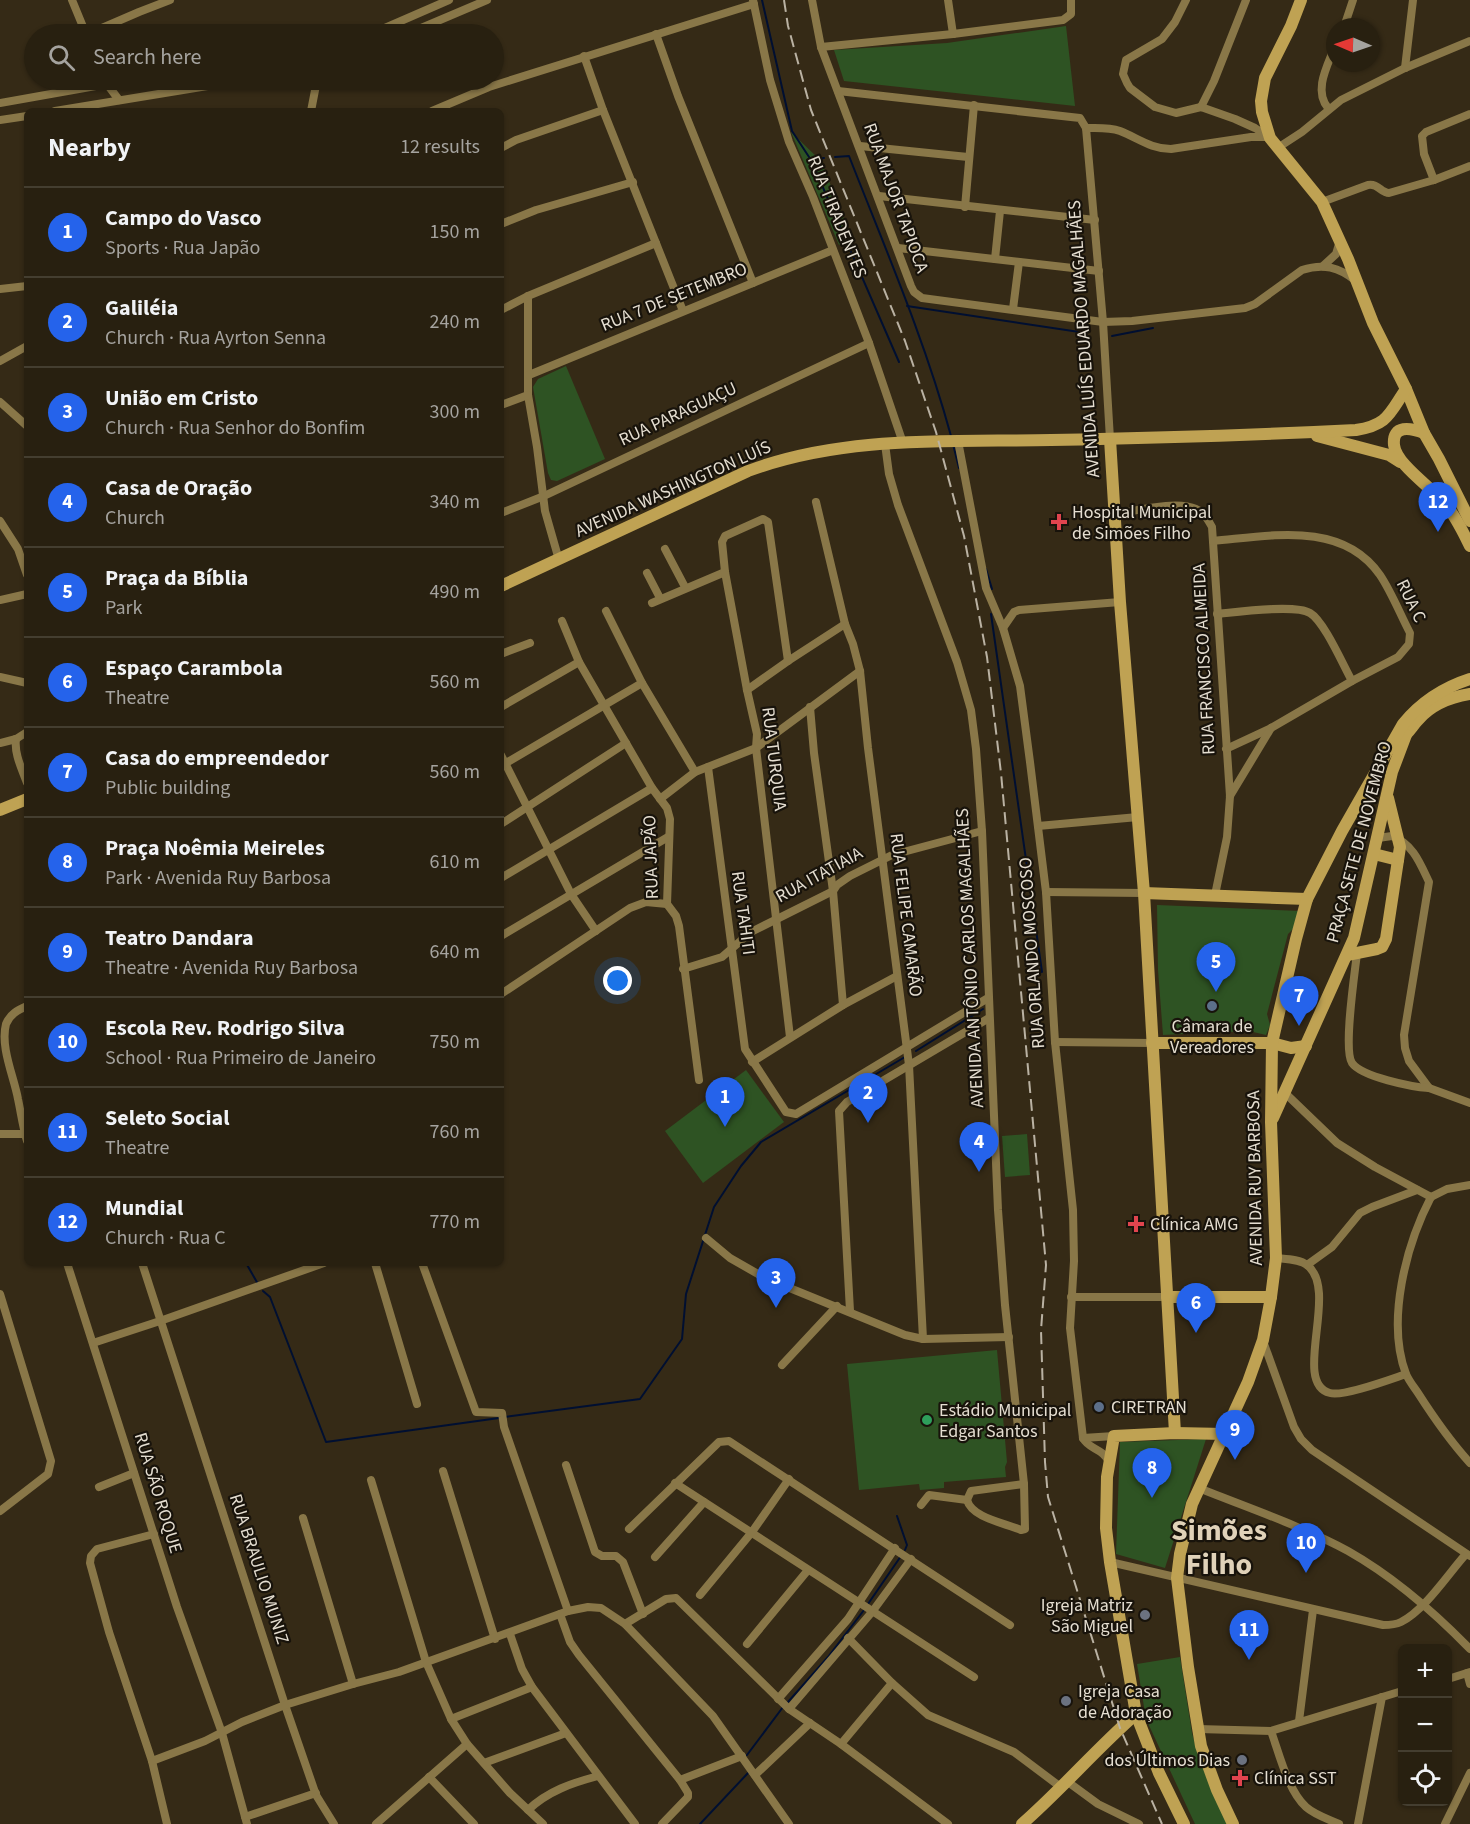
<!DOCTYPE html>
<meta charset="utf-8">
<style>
:root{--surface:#282010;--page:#302819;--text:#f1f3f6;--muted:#a5a39f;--line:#443e30;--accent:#2563eb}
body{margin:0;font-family:"Source Sans 3",sans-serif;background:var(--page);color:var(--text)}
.controls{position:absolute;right:18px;bottom:18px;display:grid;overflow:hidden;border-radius:9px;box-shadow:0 2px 4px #0004}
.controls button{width:54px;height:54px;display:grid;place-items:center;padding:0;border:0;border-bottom:2px solid var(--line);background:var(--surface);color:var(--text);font:30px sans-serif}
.compass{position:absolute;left:1326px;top:18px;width:54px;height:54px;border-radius:50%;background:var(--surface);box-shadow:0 2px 4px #0004;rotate:272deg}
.you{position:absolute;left:618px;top:981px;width:21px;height:21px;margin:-15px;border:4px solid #fff;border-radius:50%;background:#1a73e8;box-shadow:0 0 0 9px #1a73e833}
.badge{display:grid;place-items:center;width:39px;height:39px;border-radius:50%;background:var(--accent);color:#fff;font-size:20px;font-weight:700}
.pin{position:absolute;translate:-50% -50px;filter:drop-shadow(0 2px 3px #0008)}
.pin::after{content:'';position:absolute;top:32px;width:21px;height:18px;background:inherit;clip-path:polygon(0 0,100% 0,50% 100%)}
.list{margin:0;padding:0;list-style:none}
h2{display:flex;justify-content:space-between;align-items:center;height:78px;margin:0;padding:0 24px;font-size:26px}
h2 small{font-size:20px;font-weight:400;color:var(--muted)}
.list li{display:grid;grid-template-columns:39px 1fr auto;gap:18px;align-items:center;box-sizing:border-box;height:90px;padding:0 24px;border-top:2px solid var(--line)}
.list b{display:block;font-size:22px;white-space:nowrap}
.list p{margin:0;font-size:20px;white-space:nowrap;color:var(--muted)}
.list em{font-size:20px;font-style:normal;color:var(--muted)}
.icon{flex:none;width:33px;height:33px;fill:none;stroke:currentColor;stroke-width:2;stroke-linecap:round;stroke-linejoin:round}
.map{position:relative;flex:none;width:1470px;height:1824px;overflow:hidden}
.search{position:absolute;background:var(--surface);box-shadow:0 2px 4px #0004;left:24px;top:24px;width:480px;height:66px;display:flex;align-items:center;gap:15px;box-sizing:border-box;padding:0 21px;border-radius:33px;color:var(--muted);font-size:22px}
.panel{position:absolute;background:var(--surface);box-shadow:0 2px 4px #0004;left:24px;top:108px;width:480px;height:1158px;border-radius:9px}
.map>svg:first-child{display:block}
</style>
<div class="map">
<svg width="1470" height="1824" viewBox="0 0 1470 1824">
<rect width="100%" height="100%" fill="#352a16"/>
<g fill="#2e5323">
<polygon points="1066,26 1075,106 844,81 834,50 947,43"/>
<polygon points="791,132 821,161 852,239 839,245"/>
<polygon points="566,366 605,459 557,481 551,480 548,473 533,387 538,379"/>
<polygon points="1157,905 1300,911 1298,924 1288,934 1267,1014 1270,1025 1266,1035 1249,1031 1163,1035 1158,970"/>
<polygon points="746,1070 784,1122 703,1183 665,1131"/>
<polygon points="1027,1134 1030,1175 1005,1177 1002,1136"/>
<polygon points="997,1350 1007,1462 1005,1467 1006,1477 944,1482 944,1488 920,1490 919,1484 859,1490 847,1364"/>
<polygon points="1206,1439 1165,1568 1116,1554 1120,1442"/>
<polygon points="1180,1657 1192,1733 1199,1759 1227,1824 1195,1824 1146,1719 1137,1664"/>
</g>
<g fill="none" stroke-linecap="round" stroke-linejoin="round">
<g stroke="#000f31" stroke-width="2">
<polyline points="762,0 792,131 811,160 824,158"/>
<path d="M835,157L849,156C885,248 925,340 951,436"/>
<polyline points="811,160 899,362"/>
<polyline points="907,306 1086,333"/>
<polyline points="1112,336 1153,328"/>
<polyline points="953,444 959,468"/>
<polyline points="986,569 992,589"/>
<polyline points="991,614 1042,972"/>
<polyline points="916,1051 983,1009"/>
<polyline points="246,1263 258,1284"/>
<polyline points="263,1291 270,1297 326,1442 499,1418"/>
<polyline points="505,1417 640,1399 682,1339 686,1294 714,1207 741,1166 761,1142 905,1057"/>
<polyline points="897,1516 907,1545 905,1550"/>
<polyline points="868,1604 901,1556"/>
<polyline points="788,1702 828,1657 864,1610"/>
<polyline points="747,1755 783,1707"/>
<polyline points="700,1824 748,1773"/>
</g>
<g stroke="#897748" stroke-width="8">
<polyline points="72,0 86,34"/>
<polyline points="753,0 770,80 789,142 813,197 869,343 903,443"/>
<path d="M812,0L821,47L911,286L914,292L922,298L1103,322L1132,321L1245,308L1255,304L1302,270C1323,263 1339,267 1356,281"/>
<polyline points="948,0 953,34"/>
<polyline points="1186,0 1175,22 1162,39 1126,60 1123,74 1127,83 1130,88 1155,107 1176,113 1201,107"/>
<polyline points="1344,27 1353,0"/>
<polyline points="88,34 139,12 170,0"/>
<polyline points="371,34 449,0"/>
<polyline points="407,34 487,0"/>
<polyline points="656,34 678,96 753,283"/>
<polyline points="821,47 953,34 1063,20 1071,14 1071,0"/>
<polyline points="584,56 603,110 683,311"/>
<polyline points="1405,68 1413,0"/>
<polyline points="838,91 1080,118 1086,128 1103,322 1110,439"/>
<polyline points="0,103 107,84 119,100"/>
<polyline points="1201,107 1214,81 1246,0"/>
<polyline points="1201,107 1235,119 1255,128 1269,137"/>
<path d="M1328,108C1313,90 1328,65 1335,46"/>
<polyline points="55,111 244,80"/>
<polyline points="311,111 317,80"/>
<polyline points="432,111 489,87 754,4"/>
<polyline points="0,120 27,116"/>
<path d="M1086,128C1097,128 1109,127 1120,131C1138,138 1151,149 1171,149L1251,137H1267"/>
<polyline points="860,146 968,157"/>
<polyline points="1279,147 1302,132 1341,100 1405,68 1470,41"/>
<polyline points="501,148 516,140 603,110"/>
<polyline points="1434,180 1424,154 1422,136 1426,132 1470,114"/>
<polyline points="879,196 1095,220"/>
<path d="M1322,202L1368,185C1378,183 1381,193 1389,193L1434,180L1470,166"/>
<polyline points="965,207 974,105"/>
<polyline points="501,224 536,210 633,182"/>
<polyline points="898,248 1099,271"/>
<polyline points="995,259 1000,211"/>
<polyline points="1323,266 1336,254 1340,241"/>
<polyline points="0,289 27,286"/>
<polyline points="528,296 528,395 537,447 545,511 559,560"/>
<polyline points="1013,309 1019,262"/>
<polyline points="501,310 528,296 656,243"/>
<polyline points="0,361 27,346"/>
<polyline points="529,375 833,250"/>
<polyline points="0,402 27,426"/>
<polyline points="501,405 528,395"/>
<polyline points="958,441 986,588 1003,628 1020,686 1030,762 1046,892 1055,1042 1073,1210 1074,1261 1070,1328 1083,1438"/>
<path d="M885,444L889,474L898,505L957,662L971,710L976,749L982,831L998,1210L1005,1305L1024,1484L1025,1529L1021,1530C1005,1523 972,1518 967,1500"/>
<polyline points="816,502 845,624 853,644 860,671 868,748 909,1065 923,1339"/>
<polyline points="501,513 544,496 869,343"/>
<path d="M1114,514C1136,511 1176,500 1196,509C1204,512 1208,520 1212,527L1230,796L1227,837L1215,895"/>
<polyline points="0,521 18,549 27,575"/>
<path d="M1213,541C1270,536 1342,520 1380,575C1392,593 1400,614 1410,633L1409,644L1398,657L1352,681L1271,728L1226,749"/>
<polyline points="665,549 685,587"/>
<polyline points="647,573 660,598"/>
<polyline points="0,600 27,594"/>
<polyline points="652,603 725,572"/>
<polyline points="606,611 642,683 695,772"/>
<path d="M1217,614C1237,612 1295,604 1310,613C1324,621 1343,665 1352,681"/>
<polyline points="562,621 579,662 652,788 667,808 670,819 667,904 676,916 679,926 699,1080"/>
<polyline points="1003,628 1014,612 1019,610 1120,602"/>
<polyline points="501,654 530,643"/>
<polyline points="788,661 768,522 763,519 725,536 722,542 725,572 747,690 757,734 756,748 790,1037"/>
<polyline points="0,677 27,683"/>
<polyline points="747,690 788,661 845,624"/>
<polyline points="501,707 579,662"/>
<polyline points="810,707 814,753 833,891 843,1005"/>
<path d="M16,739C14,754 22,769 27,783"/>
<polyline points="0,743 16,739 27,732"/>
<polyline points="501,755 571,894 596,931"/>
<polyline points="501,766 642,683"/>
<polyline points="708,767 745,1049 786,1112 796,1114 988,998"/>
<polyline points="1230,796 1271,728"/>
<polyline points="660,799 695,772 756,748 860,671"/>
<polyline points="501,824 626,743"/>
<polyline points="1038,826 1138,817"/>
<path d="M1378,838L1392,836C1413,844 1420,863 1429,882L1404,1035L1405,1048L1409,1061L1429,1088L1470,1103"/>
<polyline points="501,878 652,788"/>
<polyline points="1046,892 1144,893"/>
<polyline points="501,936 668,837"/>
<path d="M1357,953C1355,972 1343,1050 1352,1063C1362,1077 1412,1087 1429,1088"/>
<polyline points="683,969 722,957 751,932 833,891 837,885 850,876 892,855 982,831"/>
<polyline points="501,994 630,908 646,902 667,904"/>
<path d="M27,1006C18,1010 10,1014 6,1024C0,1047 14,1077 18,1099C21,1113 23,1128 27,1141"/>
<polyline points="1055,1042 1152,1043"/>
<polyline points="752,1062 843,1005 897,976"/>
<polyline points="1285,1093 1337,1143 1375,1167 1431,1197"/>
<polyline points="0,1134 27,1134"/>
<path d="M1431,1197C1406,1245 1386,1321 1406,1374C1409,1381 1414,1387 1418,1393C1434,1418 1450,1441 1470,1463"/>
<polyline points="1431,1197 1447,1189 1470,1185"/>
<polyline points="706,1238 730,1258 765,1278 905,1335 923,1339 1009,1337"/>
<path d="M1276,1258C1285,1259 1300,1259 1307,1265C1340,1290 1291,1383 1330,1393C1343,1397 1391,1379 1406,1374"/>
<polyline points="67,1263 177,1607 222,1733 247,1824"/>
<polyline points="142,1263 285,1705 316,1795 334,1824"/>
<polyline points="375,1263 417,1404"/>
<polyline points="422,1263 476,1412 502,1413 504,1427 568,1611"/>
<polyline points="1307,1265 1332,1247 1360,1213 1372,1207 1417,1190"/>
<polyline points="0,1294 51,1461 48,1474 0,1511"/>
<polyline points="1071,1297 1167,1297"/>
<polyline points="850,1311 839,1111 847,1102 989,1018"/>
<polyline points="1263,1341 1294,1427 1301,1439 1312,1450 1470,1556"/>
<polyline points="93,1343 160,1321 324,1263"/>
<polyline points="782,1365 837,1306"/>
<path d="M1083,1438C1089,1450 1102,1447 1110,1463"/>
<polyline points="1083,1438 1114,1436"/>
<polyline points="566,1465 595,1552 602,1556 616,1556 623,1562 643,1614"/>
<polyline points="443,1471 495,1639"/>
<polyline points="371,1480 426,1662 451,1719 467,1744 510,1793 543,1824"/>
<polyline points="675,1483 974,1677"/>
<polyline points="99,1487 134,1473"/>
<path d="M1199,1488C1248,1508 1302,1526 1348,1551C1394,1577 1433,1611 1470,1649"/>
<polyline points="967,1500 971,1491 1024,1484"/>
<polyline points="921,1505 929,1495 967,1500"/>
<polyline points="303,1518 353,1684"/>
<polyline points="629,1529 719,1442 729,1441 1010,1625"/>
<polyline points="154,1534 97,1549 91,1556 90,1563 109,1632 152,1761 167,1824"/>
<polyline points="655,1557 704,1502"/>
<path d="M1110,1562L1383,1625C1389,1625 1395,1625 1401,1622C1425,1610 1448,1574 1466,1554"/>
<polyline points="700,1595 752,1532 789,1479"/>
<polyline points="560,1614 570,1642 579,1655 680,1780 742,1756"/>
<polyline points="625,1624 666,1599 676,1598 789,1709 841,1744 948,1824"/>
<polyline points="510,1634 522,1669 532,1687 635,1824"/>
<polyline points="848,1638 892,1683 928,1715 1014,1752 1062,1788"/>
<polyline points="747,1644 808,1570"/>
<polyline points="1467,1673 1470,1684"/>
<polyline points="1448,1679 1470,1672"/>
<polyline points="778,1699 848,1619 895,1548"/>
<polyline points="789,1709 872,1612 911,1559"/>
<polyline points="451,1719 532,1687"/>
<polyline points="1299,1721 1313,1610"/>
<polyline points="1198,1729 1271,1731 1402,1691"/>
<path d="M1271,1731C1279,1753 1288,1791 1306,1807C1315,1815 1328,1819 1339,1824"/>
<polyline points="841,1744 892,1683"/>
<polyline points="152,1761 205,1741 242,1722 285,1705 353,1684 399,1672 568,1611 588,1607 601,1608 625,1624 713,1716 789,1824"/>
<polyline points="484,1763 566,1733"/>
<polyline points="755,1775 810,1723"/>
<polyline points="429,1777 474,1824"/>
<polyline points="1068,1782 1098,1804 1139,1824"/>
<path d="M528,1810C548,1791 572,1783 598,1776"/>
<polyline points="245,1817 316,1793"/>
<polyline points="376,1824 467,1744"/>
<polyline points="662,1824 688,1797 688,1793 680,1780"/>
<polyline points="1358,1824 1382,1697"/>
<polyline points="1445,1824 1470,1773"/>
</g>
<g stroke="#bfa253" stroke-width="12">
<polyline points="1301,0 1291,26 1265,78 1261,101 1262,112 1270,138 1322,202 1348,259 1373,323 1406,389 1424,433 1439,459 1470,521"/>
<path d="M1424,433C1411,428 1392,424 1394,445C1396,465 1434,489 1446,505C1456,517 1463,532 1470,546"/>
<polyline points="1317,436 1389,455 1400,462"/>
<polyline points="1110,439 1120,602 1144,893 1175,1433"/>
<path d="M501,586L748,471C844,435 950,442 1051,440C1153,438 1254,435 1356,430C1388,425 1389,414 1406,389"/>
<path d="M1401,738C1409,734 1412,726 1418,720C1431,705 1451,697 1470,694"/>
<polyline points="0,810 27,799"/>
<polyline points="1374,854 1398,860"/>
<polyline points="1144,893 1307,899"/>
<polyline points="1347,955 1377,949 1382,947 1386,939 1400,847 1388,798"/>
<polyline points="1152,1043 1272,1043 1291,1048 1306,1046"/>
<polyline points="1273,1118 1354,938 1392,772 1406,735"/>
<polyline points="1167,1297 1271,1297"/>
<path d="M1022,1824C1062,1789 1096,1749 1136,1714"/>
<polyline points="1184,1824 1159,1773 1136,1714 1110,1562 1106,1528 1107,1477 1114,1436 1175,1433 1225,1434"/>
<path d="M1233,1824L1217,1790L1201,1746L1188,1667L1177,1578L1180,1554L1192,1504L1248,1382L1263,1340L1271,1297L1276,1258L1271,1122L1272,1043L1296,939L1307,899L1342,831L1403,724C1421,702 1442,688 1470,679"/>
</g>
<polyline stroke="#bab2a3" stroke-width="2" stroke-dasharray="12 6" stroke-linecap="butt" points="784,0 788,26 811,110 905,341 936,432 964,536 987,657 1001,773 1046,1265 1041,1330 1045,1462 1048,1497 1120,1728 1162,1824"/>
</g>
<g fill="#e0444e" stroke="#18130b" stroke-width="2">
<path d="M1056 513h6v6h6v6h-6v6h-6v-6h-6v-6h6z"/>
<path d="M1133 1215h6v6h6v6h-6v6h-6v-6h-6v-6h6z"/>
<path d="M1237 1769h6v6h6v6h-6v6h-6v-6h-6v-6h6z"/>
</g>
<g fill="#5c6f8a" stroke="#18130b" stroke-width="2">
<circle cx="1212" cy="1006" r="6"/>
<circle cx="1099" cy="1407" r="6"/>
</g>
<circle fill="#2e9e5b" stroke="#18130b" stroke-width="2" cx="927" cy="1420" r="6"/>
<g fill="#6b7280" stroke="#18130b" stroke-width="2">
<circle cx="1145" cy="1615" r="6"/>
<circle cx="1066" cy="1701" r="6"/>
<circle cx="1242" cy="1760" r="6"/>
</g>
<g text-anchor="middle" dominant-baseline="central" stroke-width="4.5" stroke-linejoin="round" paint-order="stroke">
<g font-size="18" fill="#e5ded1" stroke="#18130b">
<text transform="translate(896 198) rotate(70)">RUA MAJOR TAPIOCA</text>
<text transform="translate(837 217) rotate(68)">RUA TIRADENTES</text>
<text transform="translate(674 297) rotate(-22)">RUA 7 DE SETEMBRO</text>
<text transform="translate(1084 339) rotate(-94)">AVENIDA LUÍS EDUARDO MAGALHÃES</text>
<text transform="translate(678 414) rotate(-25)">RUA PARAGUAÇU</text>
<text transform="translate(673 489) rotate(-24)">AVENIDA WASHINGTON LUÍS</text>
<text transform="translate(1411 601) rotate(64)">RUA C</text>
<text transform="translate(1204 659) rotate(-93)">RUA FRANCISCO ALMEIDA</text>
<text transform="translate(774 759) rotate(83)">RUA TURQUIA</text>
<text transform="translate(1359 842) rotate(-75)">PRAÇA SETE DE NOVEMBRO</text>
<text transform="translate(651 857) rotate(-92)">RUA JAPÃO</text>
<text transform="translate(819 875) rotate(-29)">RUA ITATIAIA</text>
<text transform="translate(743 913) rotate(82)">RUA TAHITI</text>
<text transform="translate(906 915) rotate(83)">RUA FELIPE CAMARÃO</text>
<text transform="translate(1032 953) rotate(-94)">RUA ORLANDO MOSCOSO</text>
<text transform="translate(970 958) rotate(-93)">AVENIDA ANTÔNIO CARLOS MAGALHÃES</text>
<text transform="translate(1255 1178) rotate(-91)">AVENIDA RUY BARBOSA</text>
<text transform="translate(158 1493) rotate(73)">RUA SÃO ROQUE</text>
<text transform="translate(259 1569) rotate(72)">RUA BRAULIO MUNIZ</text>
</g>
<g font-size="18" fill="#e5ded1" stroke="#18130b" text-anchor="start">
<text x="1072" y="512">Hospital Municipal<tspan x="1072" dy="21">de Simões Filho</tspan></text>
<text x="1212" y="1026" text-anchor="middle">Câmara de<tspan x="1212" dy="21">Vereadores</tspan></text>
<text x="1150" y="1224">Clínica AMG</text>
<text x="1111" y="1407">CIRETRAN</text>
<text x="939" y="1410">Estádio Municipal<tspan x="939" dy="21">Edgar Santos</tspan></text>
<text x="1133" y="1605" text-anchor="end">Igreja Matriz<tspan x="1133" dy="21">São Miguel</tspan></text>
<text x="1078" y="1691">Igreja Casa<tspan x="1078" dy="21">de Adoração</tspan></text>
<text x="1230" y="1760" text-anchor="end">dos Últimos Dias</text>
<text x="1254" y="1778">Clínica SST</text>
</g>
<g font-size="30" font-weight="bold" fill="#e0d2b9" stroke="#18130b">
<text x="1219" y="1530">Simões<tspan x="1219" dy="34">Filho</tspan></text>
</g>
</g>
</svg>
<div class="controls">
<button>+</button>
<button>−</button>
<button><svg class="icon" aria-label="locate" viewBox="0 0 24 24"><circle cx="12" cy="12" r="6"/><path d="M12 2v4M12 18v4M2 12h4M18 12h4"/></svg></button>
</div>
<svg class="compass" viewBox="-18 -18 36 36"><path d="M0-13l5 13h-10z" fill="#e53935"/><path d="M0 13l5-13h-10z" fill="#a5a39f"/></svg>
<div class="you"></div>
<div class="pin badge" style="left:725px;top:1127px">1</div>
<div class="pin badge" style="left:868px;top:1123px">2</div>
<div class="pin badge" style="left:776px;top:1308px">3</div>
<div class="pin badge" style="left:979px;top:1172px">4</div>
<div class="pin badge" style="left:1216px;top:992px">5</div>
<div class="pin badge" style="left:1196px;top:1333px">6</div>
<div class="pin badge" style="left:1299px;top:1026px">7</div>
<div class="pin badge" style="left:1152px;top:1498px">8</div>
<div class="pin badge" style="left:1235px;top:1460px">9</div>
<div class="pin badge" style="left:1306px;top:1573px">10</div>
<div class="pin badge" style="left:1249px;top:1660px">11</div>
<div class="pin badge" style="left:1438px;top:532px">12</div>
<div class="search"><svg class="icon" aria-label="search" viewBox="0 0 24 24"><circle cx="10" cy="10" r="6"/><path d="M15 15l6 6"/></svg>Search here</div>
<section class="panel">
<h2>Nearby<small>12 results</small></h2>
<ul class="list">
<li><span class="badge">1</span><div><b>Campo do Vasco</b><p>Sports · Rua Japão</p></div><em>150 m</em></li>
<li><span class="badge">2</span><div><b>Galiléia</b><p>Church · Rua Ayrton Senna</p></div><em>240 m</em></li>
<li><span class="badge">3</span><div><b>União em Cristo</b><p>Church · Rua Senhor do Bonfim</p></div><em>300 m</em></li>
<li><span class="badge">4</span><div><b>Casa de Oração</b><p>Church</p></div><em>340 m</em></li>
<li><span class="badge">5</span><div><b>Praça da Bíblia</b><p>Park</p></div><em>490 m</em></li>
<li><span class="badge">6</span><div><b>Espaço Carambola</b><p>Theatre</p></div><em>560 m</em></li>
<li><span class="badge">7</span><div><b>Casa do empreendedor</b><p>Public building</p></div><em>560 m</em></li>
<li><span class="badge">8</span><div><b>Praça Noêmia Meireles</b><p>Park · Avenida Ruy Barbosa</p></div><em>610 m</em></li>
<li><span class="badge">9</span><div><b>Teatro Dandara</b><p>Theatre · Avenida Ruy Barbosa</p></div><em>640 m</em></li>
<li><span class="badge">10</span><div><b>Escola Rev. Rodrigo Silva</b><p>School · Rua Primeiro de Janeiro</p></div><em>750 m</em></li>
<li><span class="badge">11</span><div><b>Seleto Social</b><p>Theatre</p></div><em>760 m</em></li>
<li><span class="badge">12</span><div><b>Mundial</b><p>Church · Rua C</p></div><em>770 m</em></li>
</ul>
</section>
</div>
